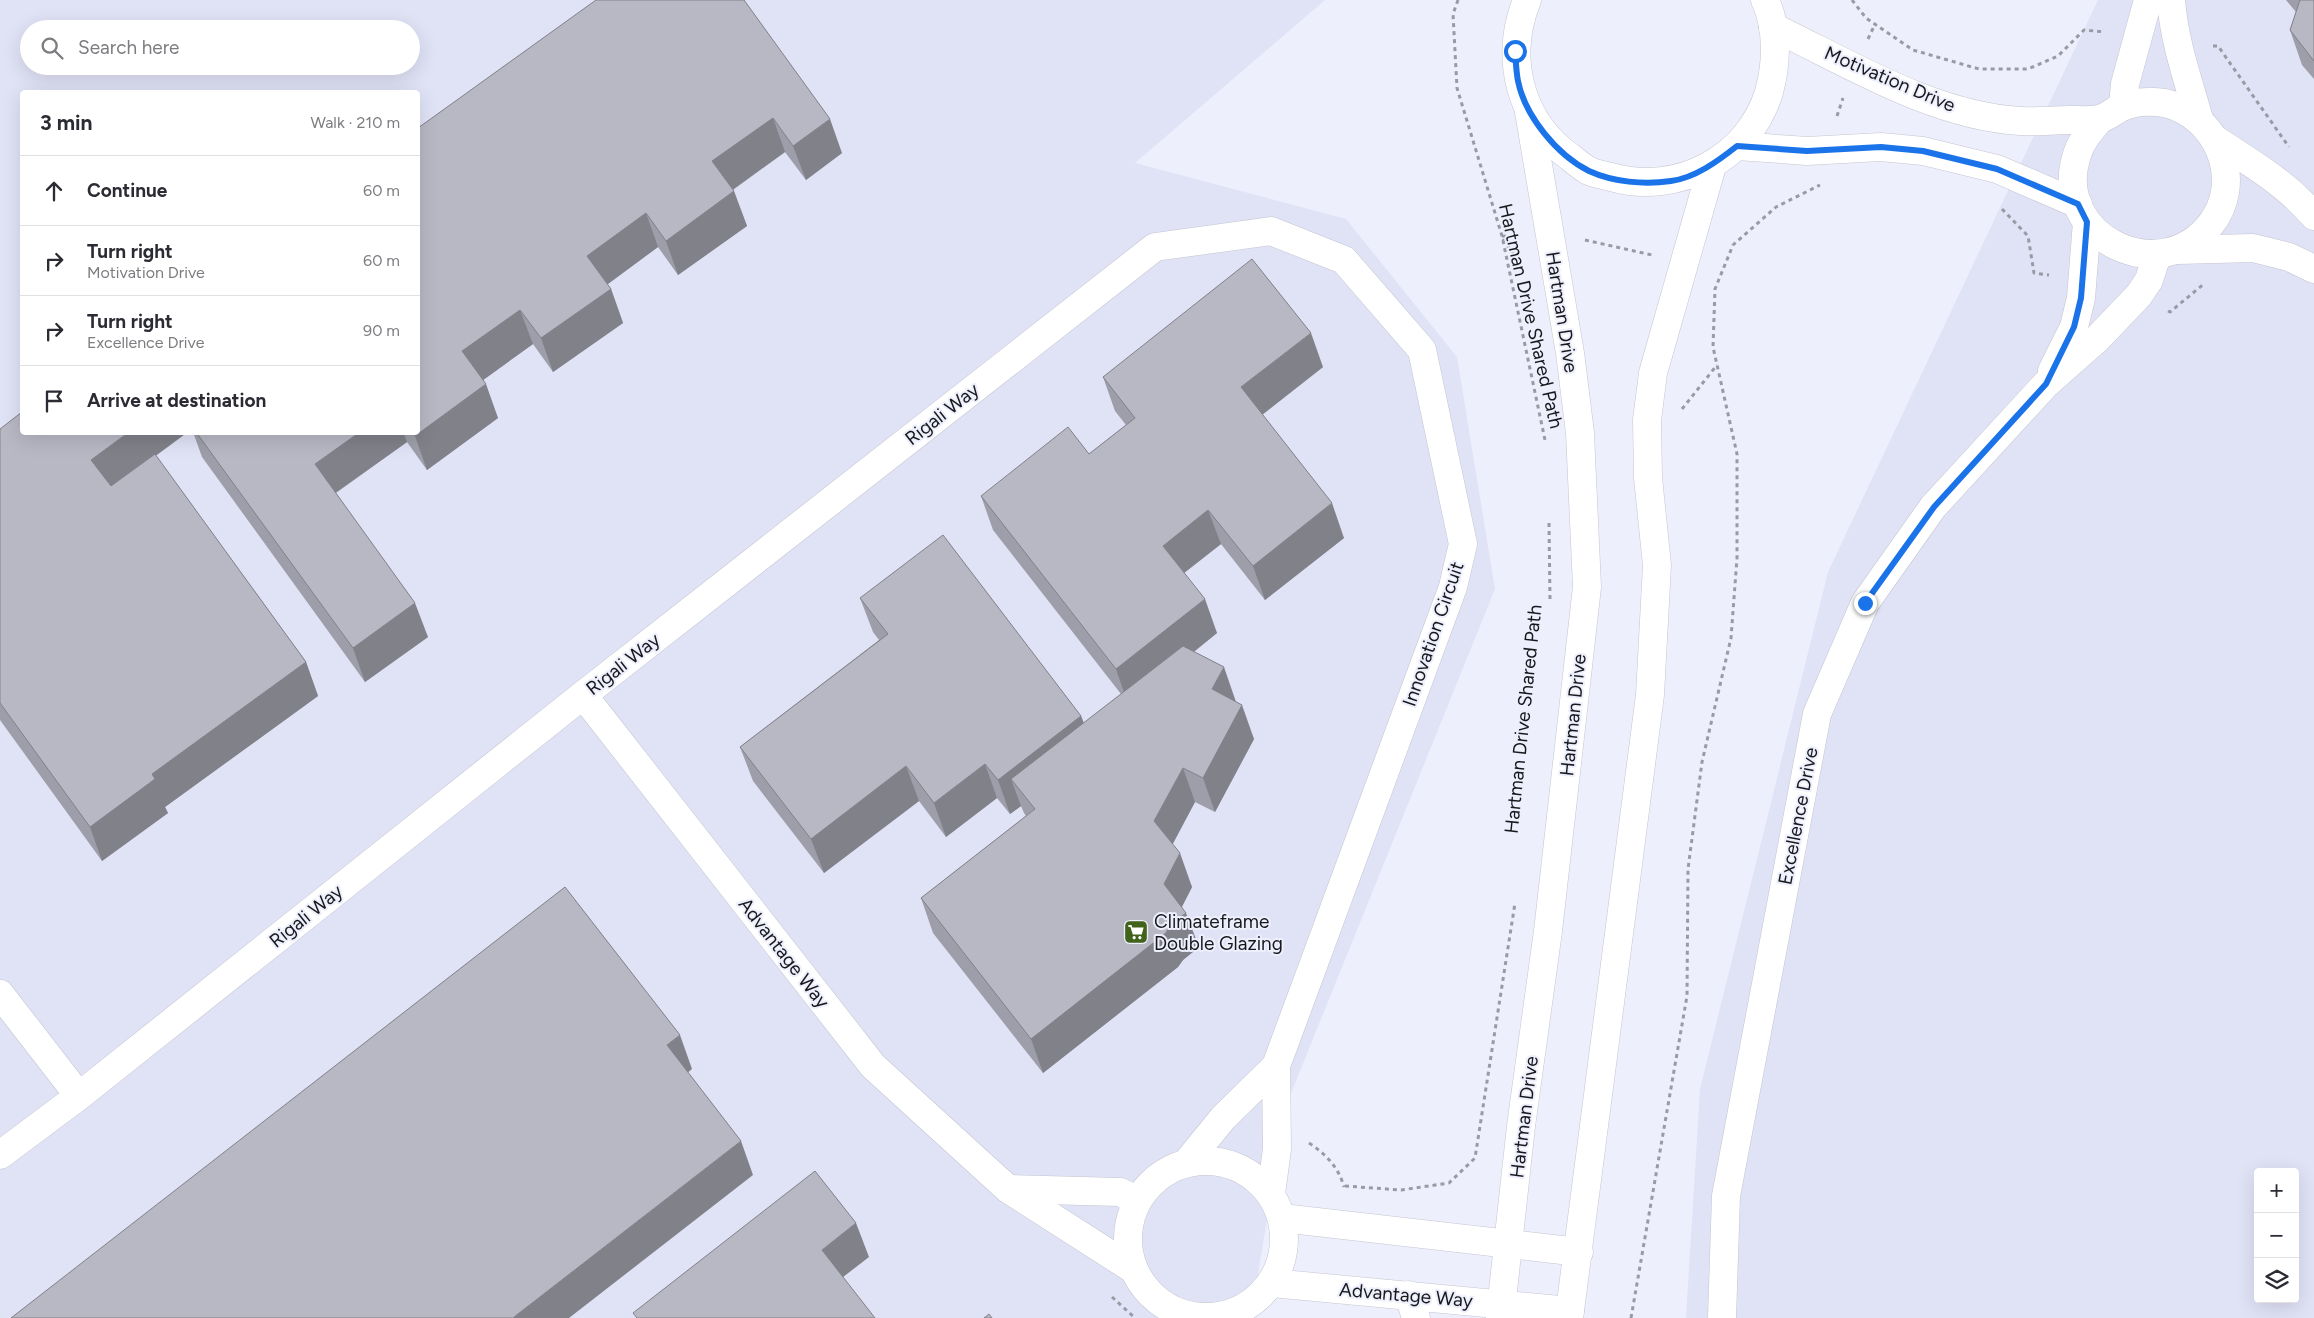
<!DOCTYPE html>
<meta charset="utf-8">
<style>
:root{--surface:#fff;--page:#f7f7f7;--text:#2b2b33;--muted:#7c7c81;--line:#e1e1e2}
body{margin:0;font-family:Figtree,sans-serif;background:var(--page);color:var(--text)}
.controls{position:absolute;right:15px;bottom:15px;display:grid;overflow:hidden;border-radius:5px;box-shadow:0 5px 20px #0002}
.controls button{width:45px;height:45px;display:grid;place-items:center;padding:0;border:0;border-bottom:1px solid var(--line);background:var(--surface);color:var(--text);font:25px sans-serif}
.stop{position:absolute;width:15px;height:15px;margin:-11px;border:4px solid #1a73e8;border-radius:50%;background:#fff}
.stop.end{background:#1a73e8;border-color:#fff;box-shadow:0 1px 5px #0008}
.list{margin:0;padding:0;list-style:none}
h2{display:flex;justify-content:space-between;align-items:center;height:65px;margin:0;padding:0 20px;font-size:21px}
h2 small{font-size:16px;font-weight:400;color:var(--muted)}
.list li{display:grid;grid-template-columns:32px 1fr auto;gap:15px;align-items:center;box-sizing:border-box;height:70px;padding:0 20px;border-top:1px solid var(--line)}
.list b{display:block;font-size:19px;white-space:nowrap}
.list p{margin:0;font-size:16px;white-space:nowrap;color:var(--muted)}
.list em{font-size:16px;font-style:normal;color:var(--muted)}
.icon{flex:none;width:28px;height:28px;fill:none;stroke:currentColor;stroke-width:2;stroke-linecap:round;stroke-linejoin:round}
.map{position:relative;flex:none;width:2314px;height:1318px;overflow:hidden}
.search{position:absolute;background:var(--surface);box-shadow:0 5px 20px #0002;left:20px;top:20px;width:400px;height:55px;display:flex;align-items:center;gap:12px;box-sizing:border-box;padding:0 18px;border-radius:28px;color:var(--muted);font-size:19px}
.panel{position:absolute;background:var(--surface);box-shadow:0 5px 20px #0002;left:20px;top:90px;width:400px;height:345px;border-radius:5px}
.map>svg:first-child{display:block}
</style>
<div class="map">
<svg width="2314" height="1318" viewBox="0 0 2314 1318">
<rect width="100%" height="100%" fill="#eeeffc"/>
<g fill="#e0e2f6" fill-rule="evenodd">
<path d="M0,0H1325L1135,163L1346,219L1457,357L1495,589L1285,1108L1251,1318H0ZM29,29H411V66H29ZM22,92H418V432H22Z"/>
<path d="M2098,0H2314V1318H1686L1700,1089L1828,572ZM2258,1172H2295V1299H2258Z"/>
</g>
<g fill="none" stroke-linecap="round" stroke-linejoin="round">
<defs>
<g id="minor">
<path d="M2171,0C2174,41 2188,80 2199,119"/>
<path d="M1773,27C1850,64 1934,116 2020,121C2036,122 2053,120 2070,120C2079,120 2090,121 2099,119C2106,118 2114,111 2120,108C2136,100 2161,100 2177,107C2222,126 2242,184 2211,224C2160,290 2053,237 2076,158C2080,142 2090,131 2100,119"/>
<polyline points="2123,106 2125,84 2148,0"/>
<path d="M2216,140C2251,163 2287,184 2314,216"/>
<polyline points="1737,146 1807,151 1881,147 1923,151 1997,169 2078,204"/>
<polyline points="2177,250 2253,248 2289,257 2314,269"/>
<polyline points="2052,371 2074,327 2081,298 2087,222"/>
<polyline points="583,695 873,1066 1008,1189 1133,1269"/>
<polyline points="0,994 79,1096"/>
<polyline points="0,1155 79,1096 583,695 1155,247 1271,231 1344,260 1422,350 1463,544 1453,587 1276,1066 1277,1149 1271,1194"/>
<circle cx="1206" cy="1239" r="78"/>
<polyline points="1188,1161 1223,1118 1276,1066"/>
<polyline points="1009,1189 1120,1192 1137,1200"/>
<polyline points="1282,1218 1579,1252"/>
<polyline points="1272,1283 1570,1311"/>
<polyline points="1722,1318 1726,1196 1817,714 1865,603 1933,507 2046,384 2097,339 2139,295 2149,280 2157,255"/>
</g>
<g id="major">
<path d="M1527,0C1504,57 1519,121 1570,157C1576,162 1582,167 1589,171C1595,174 1604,175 1611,177C1677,196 1749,159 1769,92C1777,63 1778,28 1765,0"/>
<polyline points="1409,1295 1416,1318"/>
<polyline points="1500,1318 1521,1126 1548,931 1587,587 1580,433 1570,353 1529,112"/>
<polyline points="1569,1318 1650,695 1657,565 1648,478 1647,420 1653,373 1712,166"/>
</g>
</defs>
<use href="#minor" stroke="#c4c5d1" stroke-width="29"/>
<use href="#major" stroke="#c4c5d1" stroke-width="29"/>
<g stroke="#999aa4" stroke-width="3" stroke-dasharray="4 4" stroke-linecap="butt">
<polyline points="1458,0 1453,14 1457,88 1502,236 1545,440"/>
<polyline points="1852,0 1866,18 1913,50 1979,69 2028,69 2058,56 2084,30 2105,32"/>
<polyline points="1868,39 1875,24"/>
<polyline points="2213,46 2218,46 2289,147"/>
<polyline points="1837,116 1843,98"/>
<polyline points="2002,209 2028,236 2034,273 2049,275"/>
<polyline points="1502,236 1516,237"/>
<polyline points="1503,239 1521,265"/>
<polyline points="1585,240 1652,255"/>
<polyline points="2168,311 2170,312 2205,283"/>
<polyline points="1682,409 1717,365"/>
<polyline points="1549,523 1550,599"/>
<path d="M1309,1143C1326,1154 1339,1168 1344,1187"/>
<polyline points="1345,1186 1401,1190 1449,1183 1475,1158 1515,903"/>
<polyline points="1112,1297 1135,1318"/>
<polyline points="1631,1318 1687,996 1688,869 1702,762 1731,638 1737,558 1737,454 1713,347 1715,289 1733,245 1776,207 1820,185"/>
</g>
<use href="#minor" stroke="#fff" stroke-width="28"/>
<use href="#major" stroke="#fff" stroke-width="28"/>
</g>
<g fill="#9d9ea9">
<polygon points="596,0 842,153 806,180 785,152 733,190 747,226 678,275 658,247 607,284 611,289 623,323 553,372 533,344 482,380 498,418 427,470 407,442 336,493 428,637 365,682 202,457 193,432 418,432"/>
<polygon points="2286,0 2314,0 2314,79 2302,65 2290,30 2296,12"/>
<polygon points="1323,367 1262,415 1344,538 1265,600 1221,544 1184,573 1217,633 1194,652 1236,702 1254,739 1215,812 1195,802 1172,844 1192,887 1182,907 1199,947 1183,960 1178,967 1043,1073 933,933 921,898 1026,816 1024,813 1021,806 1010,814 997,798 946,837 919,801 824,873 753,781 740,747 879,640 873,632 860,598 1081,716 1084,723 1121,694 993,530 981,496 1089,454 1126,425 1115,411 1103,377"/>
<polygon points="0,429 156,456 306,662 318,696 165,807 168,813 102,861 0,720"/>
</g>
<g fill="#808189">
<polygon points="773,118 785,152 725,195 712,161"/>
<polygon points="830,119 842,153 806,180 793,146"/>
<polygon points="734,191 747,226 678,275 666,241"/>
<polygon points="646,213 658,247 600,290 587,256"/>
<polygon points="611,289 623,323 553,372 541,338"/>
<polygon points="520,310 533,344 475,386 462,351"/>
<polygon points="1311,333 1323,367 1254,421 1241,387"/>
<polygon points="486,384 498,418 427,470 415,436"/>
<polygon points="129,432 188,432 104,494 91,460"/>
<polygon points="360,432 403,432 407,442 328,498 315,464"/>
<polygon points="1332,503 1344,538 1265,600 1253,566"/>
<polygon points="1208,510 1221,544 1175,580 1163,546"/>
<polygon points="1205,599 1217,633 1128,704 1116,669"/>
<polygon points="415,603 428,637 365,682 353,648"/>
<polygon points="306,662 318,696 165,807 168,813 102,861 90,827 152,774"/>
<polygon points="1224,667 1236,702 1212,689"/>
<polygon points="1242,705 1254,739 1215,812 1203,778"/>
<polygon points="1081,716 1094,750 1011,779 1021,806 1010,814 998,780"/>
<polygon points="985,764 997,798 946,837 934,803"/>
<polygon points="906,766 919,801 824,873 811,839"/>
<polygon points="1183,768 1195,802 1167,855 1154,821"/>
<polygon points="1180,853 1192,887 1176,918 1164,884"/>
<polygon points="1186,913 1199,947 1183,960 1178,967 1043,1073 1031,1039"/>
<polygon points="680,1035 692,1069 680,1079 667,1045"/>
<polygon points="741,1141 753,1175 569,1318 514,1318 514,1317"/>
<polygon points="856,1223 869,1257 834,1284 822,1250"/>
</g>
<g fill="#b7b8c4" stroke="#808189">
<polygon points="596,0 744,0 830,119 793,146 773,118 712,161 734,191 666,241 646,213 587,256 611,289 541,338 520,310 462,351 486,384 415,436 412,432 418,432 418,128"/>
<polygon points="2300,0 2314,0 2314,61 2290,30"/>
<polygon points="1252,259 1311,333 1241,387 1332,503 1253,566 1208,510 1163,546 1205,599 1116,669 981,496 1068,427 1089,454 1135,418 1103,377"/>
<polygon points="22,412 22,432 129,432 91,460 111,486 155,454 306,662 152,774 155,779 90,827 0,703 0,429"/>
<polygon points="196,432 360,432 315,464 415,603 353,648"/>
<polygon points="943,535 1081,716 998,780 985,764 934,803 906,766 811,839 740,747 888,634 860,598"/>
<polygon points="1183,646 1224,667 1212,689 1242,705 1203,778 1183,768 1154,821 1180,853 1164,884 1186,913 1170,925 1166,933 1031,1039 921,898 1035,809 1011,779"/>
<polygon points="565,887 680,1035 667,1045 741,1141 514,1317 514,1318 11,1318"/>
<polygon points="815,1171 856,1223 822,1250 875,1318 637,1318 633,1313"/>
<polygon points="989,1314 992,1318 984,1318"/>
</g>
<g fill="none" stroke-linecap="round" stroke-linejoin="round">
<path stroke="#1a73e8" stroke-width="6" d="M1515,51C1516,61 1516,71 1518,81C1525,116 1557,155 1589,171C1613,182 1644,185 1671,181C1695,178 1718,161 1737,146L1807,151L1881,147L1923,151L1997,169L2078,204L2087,222L2081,298L2074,327L2046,384L1934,507L1865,603"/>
</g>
<defs>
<symbol id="supermarket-square" viewBox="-11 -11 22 22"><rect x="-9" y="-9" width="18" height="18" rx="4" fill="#41631a" stroke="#eeeffc"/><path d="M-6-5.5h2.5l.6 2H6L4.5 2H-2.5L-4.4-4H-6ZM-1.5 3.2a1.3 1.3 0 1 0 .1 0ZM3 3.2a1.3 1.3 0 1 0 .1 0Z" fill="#fff"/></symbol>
</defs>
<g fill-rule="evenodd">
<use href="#supermarket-square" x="1122" y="918" width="28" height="28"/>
</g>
<g text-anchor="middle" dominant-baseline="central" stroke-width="4" stroke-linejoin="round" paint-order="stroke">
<g font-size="19" fill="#17181c" stroke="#eeeffc">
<text transform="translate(1890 79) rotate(23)">Motivation Drive</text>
<text transform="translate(1562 312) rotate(81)">Hartman Drive</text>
<text transform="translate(1531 316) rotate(77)">Hartman Drive Shared Path</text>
<text transform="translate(942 414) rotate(-38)">Rigali Way</text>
<text transform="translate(1433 634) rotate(-71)">Innovation Circuit</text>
<text transform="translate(623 664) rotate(-38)">Rigali Way</text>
<text transform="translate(1573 715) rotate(-84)">Hartman Drive</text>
<text transform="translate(1523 719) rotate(-84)">Hartman Drive Shared Path</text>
<text transform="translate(1798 816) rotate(-79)">Excellence Drive</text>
<text transform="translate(306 916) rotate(-39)">Rigali Way</text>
<text transform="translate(784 953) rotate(52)">Advantage Way</text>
<text transform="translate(1524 1117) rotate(-83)">Hartman Drive</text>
<text transform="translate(1406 1295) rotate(5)">Advantage Way</text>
</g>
<g font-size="19" fill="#17181c" stroke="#eeeffc" text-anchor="start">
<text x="1154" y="921">Climateframe<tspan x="1154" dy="22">Double Glazing</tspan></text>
</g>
</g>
</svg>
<div class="controls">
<button>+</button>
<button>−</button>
<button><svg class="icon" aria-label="layers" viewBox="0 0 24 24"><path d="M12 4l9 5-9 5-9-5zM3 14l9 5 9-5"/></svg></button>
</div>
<div class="stop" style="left:1515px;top:51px"></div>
<div class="stop end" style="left:1865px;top:603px"></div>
<div class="search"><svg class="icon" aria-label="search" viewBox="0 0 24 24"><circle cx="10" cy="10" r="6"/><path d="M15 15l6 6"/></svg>Search here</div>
<section class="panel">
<h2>3 min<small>Walk · 210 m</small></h2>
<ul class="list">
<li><svg class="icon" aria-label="ahead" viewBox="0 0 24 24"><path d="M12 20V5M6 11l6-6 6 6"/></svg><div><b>Continue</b></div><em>60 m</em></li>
<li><svg class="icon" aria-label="right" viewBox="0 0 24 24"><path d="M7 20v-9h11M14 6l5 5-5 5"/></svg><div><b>Turn right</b><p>Motivation Drive</p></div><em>60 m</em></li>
<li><svg class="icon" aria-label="right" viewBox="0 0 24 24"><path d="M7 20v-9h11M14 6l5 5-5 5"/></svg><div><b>Turn right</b><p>Excellence Drive</p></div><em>90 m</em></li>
<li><svg class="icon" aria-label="arrive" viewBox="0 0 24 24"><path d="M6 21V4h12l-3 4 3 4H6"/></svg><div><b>Arrive at destination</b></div></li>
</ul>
</section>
</div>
